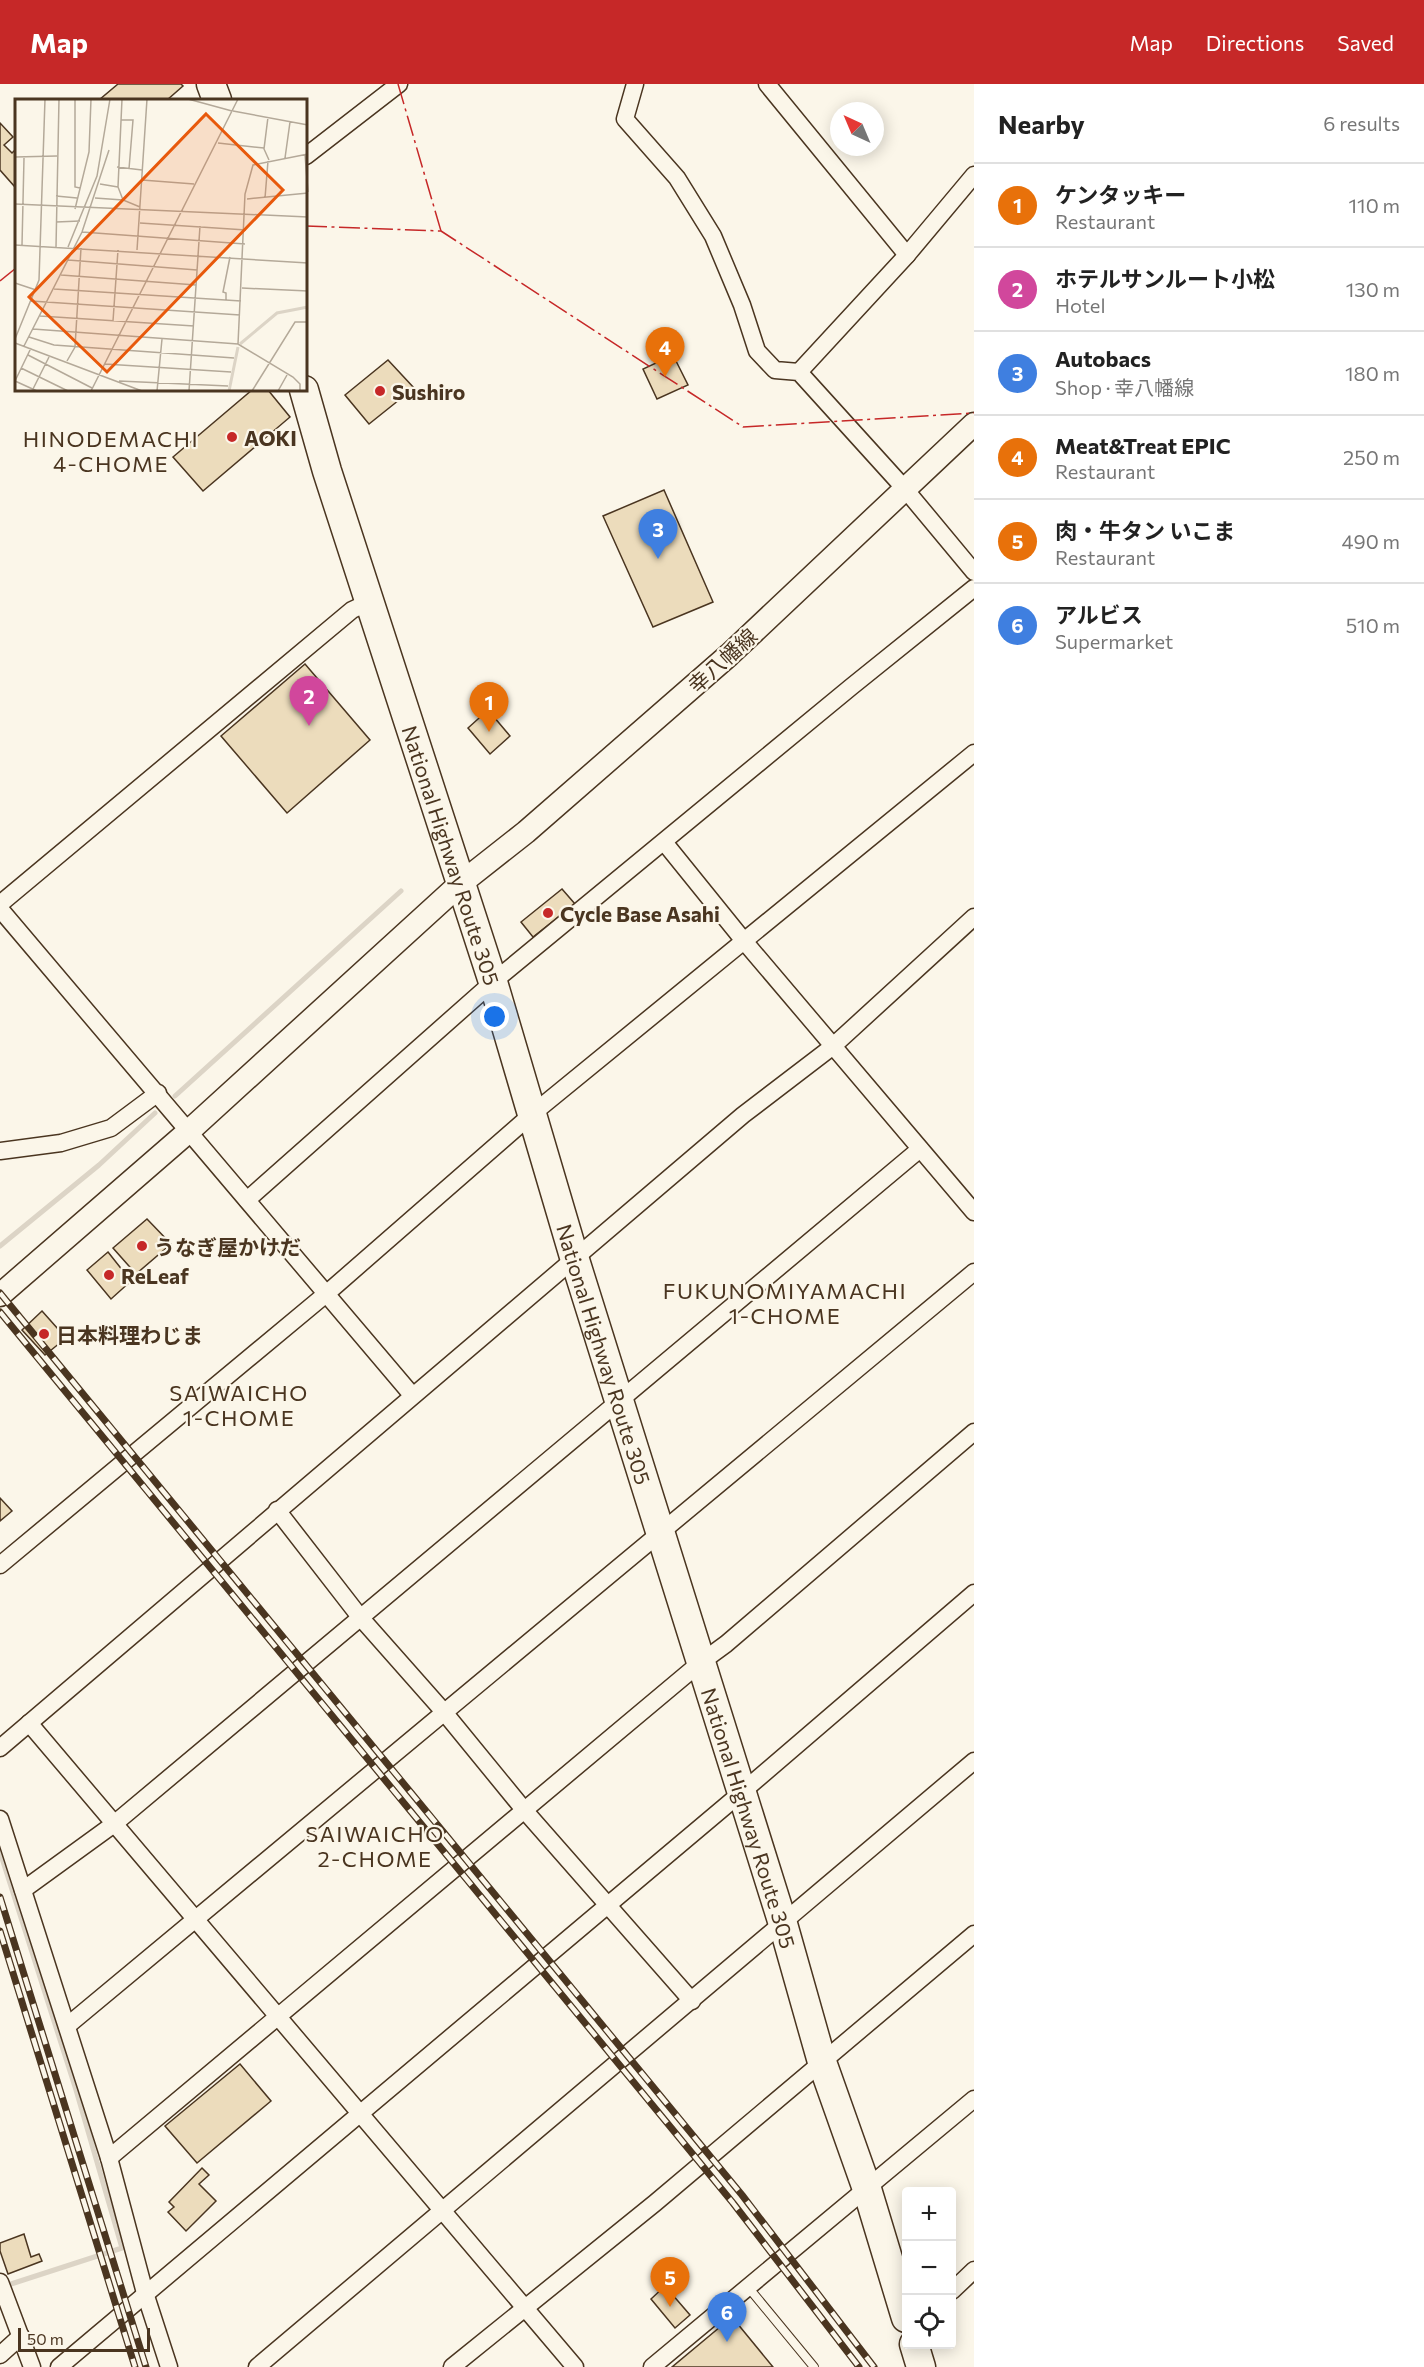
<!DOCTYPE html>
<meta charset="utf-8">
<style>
:root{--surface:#fff;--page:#f2f2f2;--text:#222;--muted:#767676;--line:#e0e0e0;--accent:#c62828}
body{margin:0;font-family:Commissioner,"Noto Sans JP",sans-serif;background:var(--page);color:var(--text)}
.controls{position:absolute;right:18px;bottom:18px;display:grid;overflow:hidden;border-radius:6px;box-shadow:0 3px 15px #0003}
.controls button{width:54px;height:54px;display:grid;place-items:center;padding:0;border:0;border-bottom:2px solid var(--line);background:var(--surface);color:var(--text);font:30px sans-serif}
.compass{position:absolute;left:830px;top:18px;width:54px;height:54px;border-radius:50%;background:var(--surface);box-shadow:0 3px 15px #0003;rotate:316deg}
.scale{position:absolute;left:18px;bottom:15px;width:132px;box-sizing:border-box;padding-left:6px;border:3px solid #4a3520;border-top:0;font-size:16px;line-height:21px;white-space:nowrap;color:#4a3520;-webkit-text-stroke:4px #fbf6e9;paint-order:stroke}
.you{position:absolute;left:495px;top:933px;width:21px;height:21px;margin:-15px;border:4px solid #fff;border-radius:50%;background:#1a73e8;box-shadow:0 0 0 9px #1a73e833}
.badge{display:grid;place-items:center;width:39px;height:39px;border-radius:50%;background:var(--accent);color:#fff;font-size:20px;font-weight:700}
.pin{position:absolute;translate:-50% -50px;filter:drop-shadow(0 2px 3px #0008)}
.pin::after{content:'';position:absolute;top:32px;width:21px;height:18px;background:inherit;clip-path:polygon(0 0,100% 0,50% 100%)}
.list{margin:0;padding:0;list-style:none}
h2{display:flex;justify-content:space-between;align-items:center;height:78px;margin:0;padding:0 24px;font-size:26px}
h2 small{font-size:20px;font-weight:400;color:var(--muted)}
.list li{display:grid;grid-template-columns:39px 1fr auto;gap:18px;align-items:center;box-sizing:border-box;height:84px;padding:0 24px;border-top:2px solid var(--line)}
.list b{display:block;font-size:22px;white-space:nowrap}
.list p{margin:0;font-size:20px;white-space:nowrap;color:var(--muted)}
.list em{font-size:20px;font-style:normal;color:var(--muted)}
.icon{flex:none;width:33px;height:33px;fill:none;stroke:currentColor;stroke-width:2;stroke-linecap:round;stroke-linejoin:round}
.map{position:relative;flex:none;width:974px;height:2283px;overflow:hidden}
header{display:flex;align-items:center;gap:36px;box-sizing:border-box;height:84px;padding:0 30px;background:var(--accent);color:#fff}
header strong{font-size:28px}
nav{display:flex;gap:33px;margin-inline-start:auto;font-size:21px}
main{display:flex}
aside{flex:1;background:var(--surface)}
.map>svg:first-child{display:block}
</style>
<header>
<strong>Map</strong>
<nav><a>Map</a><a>Directions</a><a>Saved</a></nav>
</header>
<main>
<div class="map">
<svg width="974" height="2283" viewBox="0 0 974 2283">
<rect width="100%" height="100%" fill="#fbf6e9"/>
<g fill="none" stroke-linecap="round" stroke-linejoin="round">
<g stroke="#dcd4c6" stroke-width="5">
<polyline points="175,1012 401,807"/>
<polyline points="0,1162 99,1081 155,1029"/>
<polyline points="0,1768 76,2006 122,2164 11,2200"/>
</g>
</g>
<g fill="#ecdcbc" stroke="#4a3520" stroke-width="1.5">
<polygon points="118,0 181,0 183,2 167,16 99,16"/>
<polygon points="0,39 13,53 4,61 12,69 16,65 15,103 0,86"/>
<polygon points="673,271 688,301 657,315 643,285"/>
<polygon points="388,276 414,304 369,340 345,311"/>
<polygon points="252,306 268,306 290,333 203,407 173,373"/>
<polygon points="664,406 713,518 653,543 603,432"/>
<polygon points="305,580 370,656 287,729 221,652"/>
<polygon points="488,626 510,652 490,670 468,644"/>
<polygon points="562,805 575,820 533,853 521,838"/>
<polygon points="147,1135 171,1160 136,1190 113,1164"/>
<polygon points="108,1168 131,1197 111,1215 87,1186"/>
<polygon points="42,1227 66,1254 45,1271 22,1246"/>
<polygon points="0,1414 12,1427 0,1437"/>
<polygon points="240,1980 271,2017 197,2079 165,2042"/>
<polygon points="202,2084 209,2091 199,2100 216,2117 186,2147 168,2128 174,2123 169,2118"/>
<polygon points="24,2150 31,2173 39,2170 42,2177 8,2190 0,2167 0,2159"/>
<polygon points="665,2202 690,2231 675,2244 651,2215"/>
<polygon points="732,2233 773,2283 672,2283"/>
</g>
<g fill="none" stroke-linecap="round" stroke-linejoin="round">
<defs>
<polyline id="lane" points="748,2203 814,2283"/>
<g id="street">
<polyline points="635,0 625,35 677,94 713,152 742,221 757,267 775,286 799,288 905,405 974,488"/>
<polyline points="767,0 907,171"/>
<polyline points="306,72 399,0"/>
<polyline points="799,288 907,171 974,91"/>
<polyline points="664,758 744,857 974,1128"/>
<polyline points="0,820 352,526 369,518"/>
<polyline points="0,825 412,1311"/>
<polyline points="0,1067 61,1059 111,1044 158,1009"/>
<polyline points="247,1116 493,898 851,603 974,504"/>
<polyline points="277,1426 360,1533 444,1628 525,1727 692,1917"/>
<polyline points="0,1481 326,1210 531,1031 974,669"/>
<polyline points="29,1639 575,2283"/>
<polyline points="0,1664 743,1031 832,963 974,833"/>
<polyline points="0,1735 109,2074 145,2209 169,2283"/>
<polyline points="23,1806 114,1740 920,1065"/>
<polyline points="67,1942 974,1188"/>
<polyline points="109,2074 700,1579 726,1560 974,1348"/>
<polyline points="0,2198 32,2283"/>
<polyline points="952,2207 974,2186"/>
<polyline points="0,2271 21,2252"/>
<polyline points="59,2283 741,1709 974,1509"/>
<polyline points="257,2283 974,1677"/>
<polyline points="452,2283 655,2119 974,1850"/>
<polyline points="652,2283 974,2015"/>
</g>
<polyline id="secondary" points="0,1211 189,1047 460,800 526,748 729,571 974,340"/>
<g id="highway">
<polyline points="211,0 217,16"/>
<path id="s1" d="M304,306L327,387L493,898L575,1176L783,1840L822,1978L867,2105L906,2234"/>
<polyline points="914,2260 921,2283"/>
</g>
</defs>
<use href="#lane" stroke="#4a3520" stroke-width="10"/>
<use href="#street" stroke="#4a3520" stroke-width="19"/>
<use href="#secondary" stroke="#4a3520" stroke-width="25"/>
<use href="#highway" stroke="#4a3520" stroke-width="31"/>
<use href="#lane" stroke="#fbf6e9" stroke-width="8"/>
<use href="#street" stroke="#fbf6e9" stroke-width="16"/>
<use href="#secondary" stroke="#fbf6e9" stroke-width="22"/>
<use href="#highway" stroke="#fbf6e9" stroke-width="28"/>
<defs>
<g id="rail">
<polyline points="0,1209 742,2111 874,2283"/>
<polyline points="0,1228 733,2119 859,2283"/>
<polyline points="0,1813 146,2283"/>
<polyline points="0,1847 135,2283"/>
</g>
</defs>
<use href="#rail" stroke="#4a3520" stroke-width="7"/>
<use href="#rail" stroke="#fbf6e9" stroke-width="4.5" stroke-dasharray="14" stroke-linecap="butt"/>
<g stroke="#c62828" stroke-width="1.5" stroke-dasharray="21 4.5 3 4.5" stroke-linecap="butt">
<polyline points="398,0 441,147"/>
<polyline points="306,142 441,147 743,343 974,329"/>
<polyline points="0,197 16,184"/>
</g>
</g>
<g fill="#c62828" stroke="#fbf6e9" stroke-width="2">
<circle cx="380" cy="307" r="6"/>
<circle cx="232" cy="353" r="6"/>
<circle cx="548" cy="829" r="6"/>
<circle cx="142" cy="1162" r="6"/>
<circle cx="109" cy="1191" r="6"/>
<circle cx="44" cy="1250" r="6"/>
</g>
<g text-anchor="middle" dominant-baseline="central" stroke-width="4.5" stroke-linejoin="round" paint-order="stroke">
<g font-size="21" font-weight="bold" fill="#4a3520" stroke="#fbf6e9" text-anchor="start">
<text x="392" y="307">Sushiro</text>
<text x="244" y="353">AOKI</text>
<text x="560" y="829">Cycle Base Asahi</text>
<text x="154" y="1162">うなぎ屋かけだ</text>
<text x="121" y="1191">ReLeaf</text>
<text x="56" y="1250">日本料理わじま</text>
</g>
<g font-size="21" fill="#4a3520" stroke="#fbf6e9">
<text transform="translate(722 576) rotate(-42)">幸八幡線</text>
<text stroke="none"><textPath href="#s1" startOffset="488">National Highway Route 305</textPath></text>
<text stroke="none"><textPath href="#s1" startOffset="1010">National Highway Route 305</textPath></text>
<text stroke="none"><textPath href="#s1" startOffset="1496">National Highway Route 305</textPath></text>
</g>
<g font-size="22" letter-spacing="1.5" fill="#4a3520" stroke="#fbf6e9">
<text x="111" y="354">HINODEMACHI<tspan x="111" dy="25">4-CHOME</tspan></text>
<text x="785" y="1206">FUKUNOMIYAMACHI<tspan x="785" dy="25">1-CHOME</tspan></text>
<text x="239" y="1308">SAIWAICHO<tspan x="239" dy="25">1-CHOME</tspan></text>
<text x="375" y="1749">SAIWAICHO<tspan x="375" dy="25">2-CHOME</tspan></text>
</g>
</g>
<g transform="translate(15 15)">
<rect width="292" height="292" fill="#fbf6e9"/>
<path fill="none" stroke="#dcd4c6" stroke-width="3" d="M225,245L262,214L293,208M214,292L223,248"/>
<path fill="none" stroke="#b4a999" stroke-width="1.5" d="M60,0V88L65,89M107,0L103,88L108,101L125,108M173,0L217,12M218,12L293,26M253,18L249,50L254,61M106,21H118L114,70M203,44L249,49M290,56L293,93M0,58L42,57M270,59L275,23M102,68L127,71M127,81L179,85M85,85L103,88M41,97L62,99M80,99L108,101M250,99L253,62M232,100L293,94M0,105L293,118M60,110L74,53L76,0M41,123L65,122M125,124L231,131M67,133L230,145M0,146L293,164M7,146L9,59M41,148L44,0M53,148L82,77L95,0M122,151L132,0M53,161L182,171M46,176L181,186M0,184L21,191M227,189L293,192M39,190L226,202M211,201V194L208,193L215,158M16,202L225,216M25,217L179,227M98,222L103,151M18,230L223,245L278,278L285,285V292M14,238L39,246L219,259M0,240L24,181L30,0M0,244L127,292M223,245L230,95L238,66L293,55M9,247L67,133L94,51M13,256L77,289M52,262L60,248L66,149M90,265L216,273M6,269L53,292M0,282L16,249M0,282L22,292M104,282L213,287M17,292L34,258M76,292L223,0M142,292L147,240M174,292L185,127M237,292L280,223H293M263,292L272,276"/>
<path fill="#e8590c" fill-opacity="0.15" stroke="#e8590c" stroke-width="3" d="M191,15L268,91L92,273L14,198Z"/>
<rect width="292" height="292" fill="none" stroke="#4a3520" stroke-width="3"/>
</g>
</svg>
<div class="controls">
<button>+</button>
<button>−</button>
<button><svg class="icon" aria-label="locate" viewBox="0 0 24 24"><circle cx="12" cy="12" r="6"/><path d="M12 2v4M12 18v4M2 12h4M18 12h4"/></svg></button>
</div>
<svg class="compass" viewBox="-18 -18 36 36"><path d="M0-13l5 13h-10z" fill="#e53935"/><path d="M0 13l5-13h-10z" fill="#767676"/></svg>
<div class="scale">50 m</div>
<div class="you"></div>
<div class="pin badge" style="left:489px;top:648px;background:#e8710a">1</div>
<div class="pin badge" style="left:309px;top:642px;background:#d1479c">2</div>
<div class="pin badge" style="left:658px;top:475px;background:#3f7fe0">3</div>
<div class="pin badge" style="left:665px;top:293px;background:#e8710a">4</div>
<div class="pin badge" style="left:670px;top:2223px;background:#e8710a">5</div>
<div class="pin badge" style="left:727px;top:2258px;background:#3f7fe0">6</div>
</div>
<aside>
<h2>Nearby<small>6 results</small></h2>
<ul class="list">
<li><span class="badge" style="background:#e8710a">1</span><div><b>ケンタッキー</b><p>Restaurant</p></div><em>110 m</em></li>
<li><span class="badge" style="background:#d1479c">2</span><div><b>ホテルサンルート小松</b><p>Hotel</p></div><em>130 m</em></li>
<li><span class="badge" style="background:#3f7fe0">3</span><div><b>Autobacs</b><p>Shop · 幸八幡線</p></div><em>180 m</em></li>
<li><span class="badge" style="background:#e8710a">4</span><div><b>Meat&amp;Treat EPIC</b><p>Restaurant</p></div><em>250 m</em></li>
<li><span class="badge" style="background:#e8710a">5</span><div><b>肉・牛タン いこま</b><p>Restaurant</p></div><em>490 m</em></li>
<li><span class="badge" style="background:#3f7fe0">6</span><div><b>アルビス</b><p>Supermarket</p></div><em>510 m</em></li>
</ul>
</aside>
</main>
